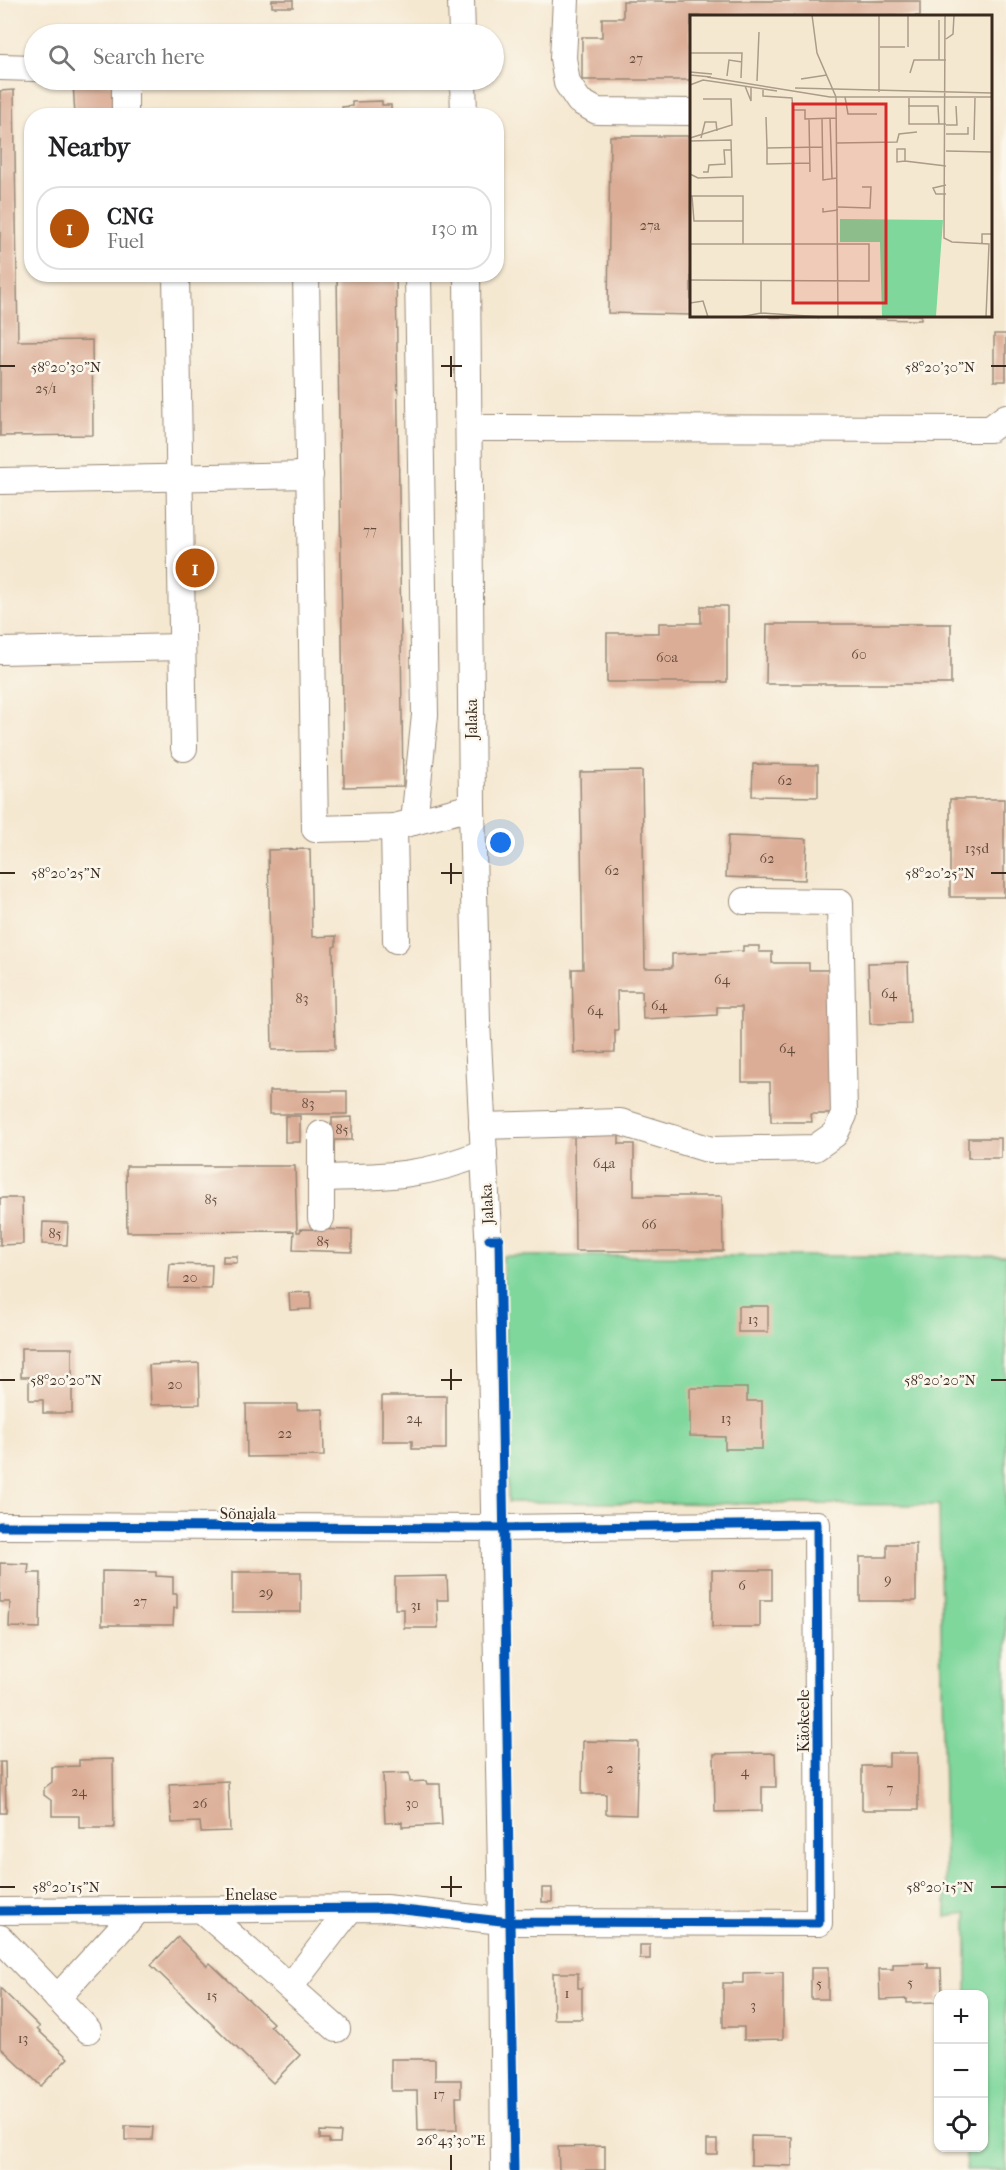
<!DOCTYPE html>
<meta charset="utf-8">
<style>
:root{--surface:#fff;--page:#f2f2f2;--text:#202124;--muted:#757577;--line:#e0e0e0;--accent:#b45309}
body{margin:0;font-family:"IM FELL French Canon",serif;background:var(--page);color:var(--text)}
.controls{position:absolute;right:18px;bottom:18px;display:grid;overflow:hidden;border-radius:12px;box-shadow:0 2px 4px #0004}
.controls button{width:54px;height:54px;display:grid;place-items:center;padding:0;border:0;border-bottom:2px solid var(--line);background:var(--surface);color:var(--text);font:30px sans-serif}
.you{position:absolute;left:501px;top:843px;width:21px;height:21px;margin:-15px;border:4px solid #fff;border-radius:50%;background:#1a73e8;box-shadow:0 0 0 9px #1a73e833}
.badge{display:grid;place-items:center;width:39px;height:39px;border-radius:50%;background:var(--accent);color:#fff;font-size:20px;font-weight:700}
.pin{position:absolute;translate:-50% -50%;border:3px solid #fff;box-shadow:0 2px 6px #0006}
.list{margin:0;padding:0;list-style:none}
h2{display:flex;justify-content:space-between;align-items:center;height:78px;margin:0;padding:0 24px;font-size:26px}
h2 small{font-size:20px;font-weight:400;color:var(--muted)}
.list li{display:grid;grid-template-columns:39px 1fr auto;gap:18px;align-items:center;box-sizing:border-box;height:84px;margin:0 12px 12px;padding:0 12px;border:2px solid var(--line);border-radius:24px}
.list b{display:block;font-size:22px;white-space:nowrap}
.list p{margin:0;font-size:20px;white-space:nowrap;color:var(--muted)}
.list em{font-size:20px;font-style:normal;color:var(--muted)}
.icon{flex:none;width:33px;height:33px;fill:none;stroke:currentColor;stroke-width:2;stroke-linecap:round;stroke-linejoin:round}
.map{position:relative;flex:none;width:1006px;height:2170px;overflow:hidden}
.search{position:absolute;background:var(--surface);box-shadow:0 2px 4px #0004;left:24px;top:24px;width:480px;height:66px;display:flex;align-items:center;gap:15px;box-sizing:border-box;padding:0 21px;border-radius:33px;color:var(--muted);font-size:22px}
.panel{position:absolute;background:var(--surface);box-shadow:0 2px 4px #0004;left:24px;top:108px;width:480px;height:174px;border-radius:24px}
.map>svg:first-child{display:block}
</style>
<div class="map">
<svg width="1006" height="2170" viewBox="0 0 1006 2170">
<rect width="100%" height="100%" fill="#fbf7ec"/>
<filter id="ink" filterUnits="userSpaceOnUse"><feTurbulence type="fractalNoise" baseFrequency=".0167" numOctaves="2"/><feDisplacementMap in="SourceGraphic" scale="12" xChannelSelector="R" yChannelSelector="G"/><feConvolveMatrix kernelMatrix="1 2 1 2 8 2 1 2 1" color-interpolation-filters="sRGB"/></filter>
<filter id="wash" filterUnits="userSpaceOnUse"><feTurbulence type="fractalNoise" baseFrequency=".008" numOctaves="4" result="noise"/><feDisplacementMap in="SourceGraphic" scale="24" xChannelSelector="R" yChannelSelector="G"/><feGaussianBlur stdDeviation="1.35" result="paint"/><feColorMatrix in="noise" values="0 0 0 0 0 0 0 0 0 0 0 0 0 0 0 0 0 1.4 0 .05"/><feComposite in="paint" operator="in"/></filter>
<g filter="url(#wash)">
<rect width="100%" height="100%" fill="#f5e8d1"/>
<polygon fill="#7fd79c" stroke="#5d805d" stroke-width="1.5" points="503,1256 1006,1256 1006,2170 966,2170 966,2148 984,2148 984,1994 967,1994 967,1914 946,1917 939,1505 508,1502"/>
<g id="blocks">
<g fill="#dbad96">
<rect x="272" y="0" width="21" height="7"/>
<polygon points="623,1 920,1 920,16 691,16 691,80 582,80 582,37 602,37 602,18 623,18"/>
<polygon points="73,82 116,85 114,116 75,116"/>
<polygon points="14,90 18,341 92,340 93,435 0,436 0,91"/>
<polygon points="382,101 382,105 391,105 391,116 343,116 342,107 352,106 352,102"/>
<polygon points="610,136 691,136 691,315 608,313"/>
<polygon points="337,274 396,274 403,786 344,787"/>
<polygon points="770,315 921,315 921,320 770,317"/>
<rect x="994" y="334" width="12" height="47"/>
<polygon points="701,606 727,606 727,682 607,682 607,633 659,633 659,623 701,623"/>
<polygon points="767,624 951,624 951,684 766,684"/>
<polygon points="753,764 818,765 818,797 752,796"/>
<polygon points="642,771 645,968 672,968 672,954 743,951 743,946 759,946 759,952 772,952 772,963 809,963 809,970 831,970 834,1114 811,1114 812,1122 771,1122 770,1082 742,1082 742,1007 717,1007 717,1015 643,1019 642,991 617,991 618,1030 615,1030 615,1052 574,1053 572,969 583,969 580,772"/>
<rect x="950" y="799" width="54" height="98"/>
<polygon points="728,836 807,839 805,880 726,877"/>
<polygon points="310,849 312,937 336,936 336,946 333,947 335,1049 272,1050 268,850"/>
<polygon points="908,962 910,1023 870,1024 868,963"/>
<rect x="269" y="1091" width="78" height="23"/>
<rect x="285" y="1116" width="15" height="26"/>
<polygon points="352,1117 352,1140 332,1140 332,1118"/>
<polygon points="574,1133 619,1133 619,1144 634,1144 634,1196 722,1196 723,1251 575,1251"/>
<rect x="968" y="1138" width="33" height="20"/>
<polygon points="126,1166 295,1166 297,1232 300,1232 301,1229 352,1230 352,1252 293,1250 294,1231 127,1232"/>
<polygon points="0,1198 22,1198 23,1244 0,1245"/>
<polygon points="43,1222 68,1223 67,1245 42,1244"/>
<rect x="223" y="1256" width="14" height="7"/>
<polygon points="170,1264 212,1265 211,1289 168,1288"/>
<polygon points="311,1292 311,1309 290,1310 289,1293"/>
<rect x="738" y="1306" width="30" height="26"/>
<polygon points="21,1348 72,1348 72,1413 43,1413 43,1400 29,1400 29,1377 21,1377"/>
<polygon points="199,1363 200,1404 151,1405 149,1365"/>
<polygon points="690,1388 747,1388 747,1401 762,1401 762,1449 725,1449 725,1437 690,1436"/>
<polygon points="382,1396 446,1396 446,1449 412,1449 412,1441 382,1441"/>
<polygon points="246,1404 297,1404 297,1410 323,1409 324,1456 247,1457"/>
<polygon points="887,1544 916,1544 916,1601 860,1601 860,1557 887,1557"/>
<polygon points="0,1563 29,1564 28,1573 41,1573 40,1628 9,1627 10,1602 0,1602"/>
<polygon points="712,1570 772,1570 772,1600 760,1600 760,1627 712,1627"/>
<polygon points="102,1571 156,1572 156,1576 173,1577 173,1594 177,1594 177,1608 174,1608 173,1625 102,1625"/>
<rect x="232" y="1572" width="69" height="40"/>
<polygon points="447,1576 448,1600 437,1600 438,1628 404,1628 404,1609 395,1609 395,1577"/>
<polygon points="583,1741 638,1742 636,1815 606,1814 606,1794 582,1794"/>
<polygon points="775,1753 776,1787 762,1787 762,1811 715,1812 714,1754"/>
<polygon points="889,1753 918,1753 918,1810 862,1810 862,1766 889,1766"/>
<polygon points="113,1759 114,1828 79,1828 79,1816 52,1816 52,1801 44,1795 44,1788 52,1782 52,1767 79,1766 79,1760"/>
<polygon points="0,1762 5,1762 6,1813 0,1813"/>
<polygon points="409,1773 410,1782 426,1781 427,1784 440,1784 442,1825 402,1827 402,1822 385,1823 383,1774"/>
<polygon points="228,1781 230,1831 201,1832 200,1822 172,1823 169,1784"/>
<rect x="542" y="1888" width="10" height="14"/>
<polygon points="178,1937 207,1966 210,1963 273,2023 270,2026 300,2055 273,2083 151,1965"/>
<rect x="640" y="1945" width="10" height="14"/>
<polygon points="928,1963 928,1968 941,1968 942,1994 938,1994 938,2002 907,2003 907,1999 880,2000 879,1969 893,1969 893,1964"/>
<rect x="811" y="1968" width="17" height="31"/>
<polygon points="783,1972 783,2039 744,2040 744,2027 723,2027 723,1983 743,1983 743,1973"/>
<polygon points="553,1973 578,1973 578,1988 582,1988 582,2019 554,2019"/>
<polygon points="0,1988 40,2027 37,2029 68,2058 41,2086 0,2047"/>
<polygon points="391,2059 435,2059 435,2080 461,2080 461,2097 456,2097 457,2130 418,2131 417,2091 391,2091"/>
<polygon points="125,2126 153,2127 152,2140 125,2140"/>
<polygon points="320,2131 341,2132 340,2143 329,2143 329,2139 320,2139"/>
<polygon points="751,2136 792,2137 792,2166 751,2165"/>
<rect x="707" y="2140" width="10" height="14"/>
<polygon points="605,2146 605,2170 559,2170 558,2147"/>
</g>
</g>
</g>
<g filter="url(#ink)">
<use href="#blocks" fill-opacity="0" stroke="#988978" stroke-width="1.5"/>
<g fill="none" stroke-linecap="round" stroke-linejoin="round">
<defs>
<g id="minor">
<polyline points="461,0 462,34"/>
<polyline points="566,0 563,58 567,83 579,101 597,111 691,112"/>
<polyline points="0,67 34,68"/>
<polyline points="125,80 125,116"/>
<polyline points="463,80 464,116"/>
<polyline points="176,274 184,748"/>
<polyline points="306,274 315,829 394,827 472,807"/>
<polyline points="467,274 472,807 477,1022 489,1252 502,1921 504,2170"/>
<polyline points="469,428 990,429 1006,417"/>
<polyline points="0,481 310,475"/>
<polyline points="0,651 182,647"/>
<polyline points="414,822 425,715 418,274"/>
<polyline points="394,827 396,940"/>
<polyline points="482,1126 620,1122 711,1150 815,1148 835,1134 844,1115 840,902 744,901"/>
<path d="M321,1134V1178C382,1177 427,1177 484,1152"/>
<polyline points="321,1178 321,1218"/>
<polyline points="0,1526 495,1528 817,1524 819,1923 510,1922 386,1908 0,1911"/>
<polyline points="202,1910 337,2029"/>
<polyline points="0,1938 88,2030"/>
<polyline points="290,1987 350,1909"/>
<polyline points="57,1998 138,1910"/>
</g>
</defs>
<use href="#minor" stroke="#988978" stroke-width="28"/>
<use href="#minor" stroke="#fff" stroke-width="26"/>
<defs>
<g id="cycleway">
<polyline points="489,1239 499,1239 514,2170"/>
<polyline points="0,1526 495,1528 817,1524 819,1923 510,1922 386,1908 0,1911"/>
</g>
</defs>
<use href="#cycleway" stroke="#fbf7ec" stroke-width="13"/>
<use href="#cycleway" stroke="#0057b8" stroke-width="9"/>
</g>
</g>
<path fill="none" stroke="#3b2a1e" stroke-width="2" d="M451,356V377M0,366H15M441,366H462M991,366H1006M451,863V884M0,873H15M441,873H462M991,873H1006M451,1369V1390M0,1380H15M441,1380H462M991,1380H1006M451,1876V1897M0,1887H15M441,1887H462M991,1887H1006M451,2155V2170"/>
<g text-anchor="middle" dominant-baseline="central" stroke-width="5" stroke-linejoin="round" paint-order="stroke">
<g font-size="14" fill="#634b3c">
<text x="636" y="58">27</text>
<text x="650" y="225">27a</text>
<text x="46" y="388">25/1</text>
<text x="370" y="530">77</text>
<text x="859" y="654">60</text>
<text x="667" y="657">60a</text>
<text x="785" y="780">62</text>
<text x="977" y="848">135d</text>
<text x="767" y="858">62</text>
<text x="612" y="870">62</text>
<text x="722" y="979">64</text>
<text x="889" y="993">64</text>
<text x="302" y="998">83</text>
<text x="659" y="1005">64</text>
<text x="595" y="1010">64</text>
<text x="787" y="1048">64</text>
<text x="308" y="1103">83</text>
<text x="342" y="1129">85</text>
<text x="604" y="1163">64a</text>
<text x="211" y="1199">85</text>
<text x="649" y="1224">66</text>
<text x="55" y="1233">85</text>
<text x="323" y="1241">85</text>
<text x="190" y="1277">20</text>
<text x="753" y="1319">13</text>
<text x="175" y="1384">20</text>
<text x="414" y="1418">24</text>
<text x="726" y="1418">13</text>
<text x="285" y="1433">22</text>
<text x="888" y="1579">9</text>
<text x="742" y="1585">6</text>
<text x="266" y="1592">29</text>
<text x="140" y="1601">27</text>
<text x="416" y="1605">31</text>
<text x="610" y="1768">2</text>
<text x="745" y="1771">4</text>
<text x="890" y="1788">7</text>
<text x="79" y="1791">24</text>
<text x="200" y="1803">26</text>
<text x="412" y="1803">30</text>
<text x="910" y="1982">5</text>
<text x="819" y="1983">5</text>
<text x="567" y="1993">1</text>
<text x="212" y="1995">15</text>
<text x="753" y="2005">3</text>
<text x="23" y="2038">13</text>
<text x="439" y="2094">17</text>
</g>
<g font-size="16" fill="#3b2a1e" stroke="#fbf7ec">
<text transform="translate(471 719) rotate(-90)">Jalaka</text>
<text transform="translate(487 1204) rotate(-93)">Jalaka</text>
<text x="248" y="1513">Sõnajala</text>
<text transform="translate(803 1721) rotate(-90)">Käokeele</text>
<text x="251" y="1894">Enelase</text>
</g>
</g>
<g transform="translate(690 15)">
<rect width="302" height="302" fill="#f5e8d1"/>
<path d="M150,204L253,205L246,301H192L190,227H150Z" fill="#7fd79c"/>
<path fill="none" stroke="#ab9c89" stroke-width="1.5" d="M122,0L127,38L146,82L148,302M255,0L254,223L262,227L299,229L296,302M256,24L263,19L264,0M190,32H215M218,32V0M0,38H52L51,63M249,45V5M0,57L22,59M220,58L224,45H256M0,60L21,62M37,61L39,45L52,47M17,62L140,82H302M111,64L137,60M67,66L69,17M0,70L13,65L87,76M55,71L61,86V72M105,73L302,78M73,75V81L102,83L103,95H115V104L146,103M189,77V0M155,82L158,99H187M219,83V109H256M218,91H248L249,109M76,102L77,133L132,132M132,103L133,165L147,163M140,103L142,164M119,104L120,157M256,110H267L266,91M256,119H278V112M0,123L42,110L41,84H13M11,123L15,107H26L27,116M284,125L285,83M0,126L41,125L42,162L8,163L0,159M147,128L207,127L209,119L227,117M77,133V149L120,148M256,136L302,137M215,146L207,147V134H215V146L256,151M13,157H18L19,150L35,149L34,135H41M256,179H246L243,173L256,170M0,181H53V229M2,181L4,206H53M148,192L180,193L181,172H172M133,193V197L148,195M292,228V219H302M0,229H179V266L0,265M0,288L13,286L18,302M71,298V265M50,302L71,298L133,302"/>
<path fill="#d62828" fill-opacity="0.15" stroke="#d62828" stroke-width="3" d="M103,89H196V288H103Z"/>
<rect width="302" height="302" fill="none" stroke="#3b2a1e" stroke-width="3"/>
</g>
<g font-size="15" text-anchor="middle" fill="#3b2a1e" stroke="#fbf7ec" stroke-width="5" stroke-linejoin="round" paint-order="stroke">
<text x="66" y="372">58°20'30"N</text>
<text x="940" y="372">58°20'30"N</text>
<text x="66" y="878">58°20'25"N</text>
<text x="940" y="878">58°20'25"N</text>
<text x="66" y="1385">58°20'20"N</text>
<text x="940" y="1385">58°20'20"N</text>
<text x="66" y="1892">58°20'15"N</text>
<text x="940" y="1892">58°20'15"N</text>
<text x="451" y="2145">26°43'30"E</text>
</g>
</svg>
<div class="controls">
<button>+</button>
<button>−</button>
<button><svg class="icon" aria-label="locate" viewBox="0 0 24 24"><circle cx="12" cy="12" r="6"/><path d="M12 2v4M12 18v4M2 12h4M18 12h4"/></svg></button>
</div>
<div class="you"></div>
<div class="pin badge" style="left:195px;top:568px">1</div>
<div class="search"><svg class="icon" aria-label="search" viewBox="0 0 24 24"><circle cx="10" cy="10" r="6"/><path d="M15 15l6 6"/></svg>Search here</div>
<section class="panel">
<h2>Nearby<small></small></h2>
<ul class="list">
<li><span class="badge">1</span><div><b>CNG</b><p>Fuel</p></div><em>130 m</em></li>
</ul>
</section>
</div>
